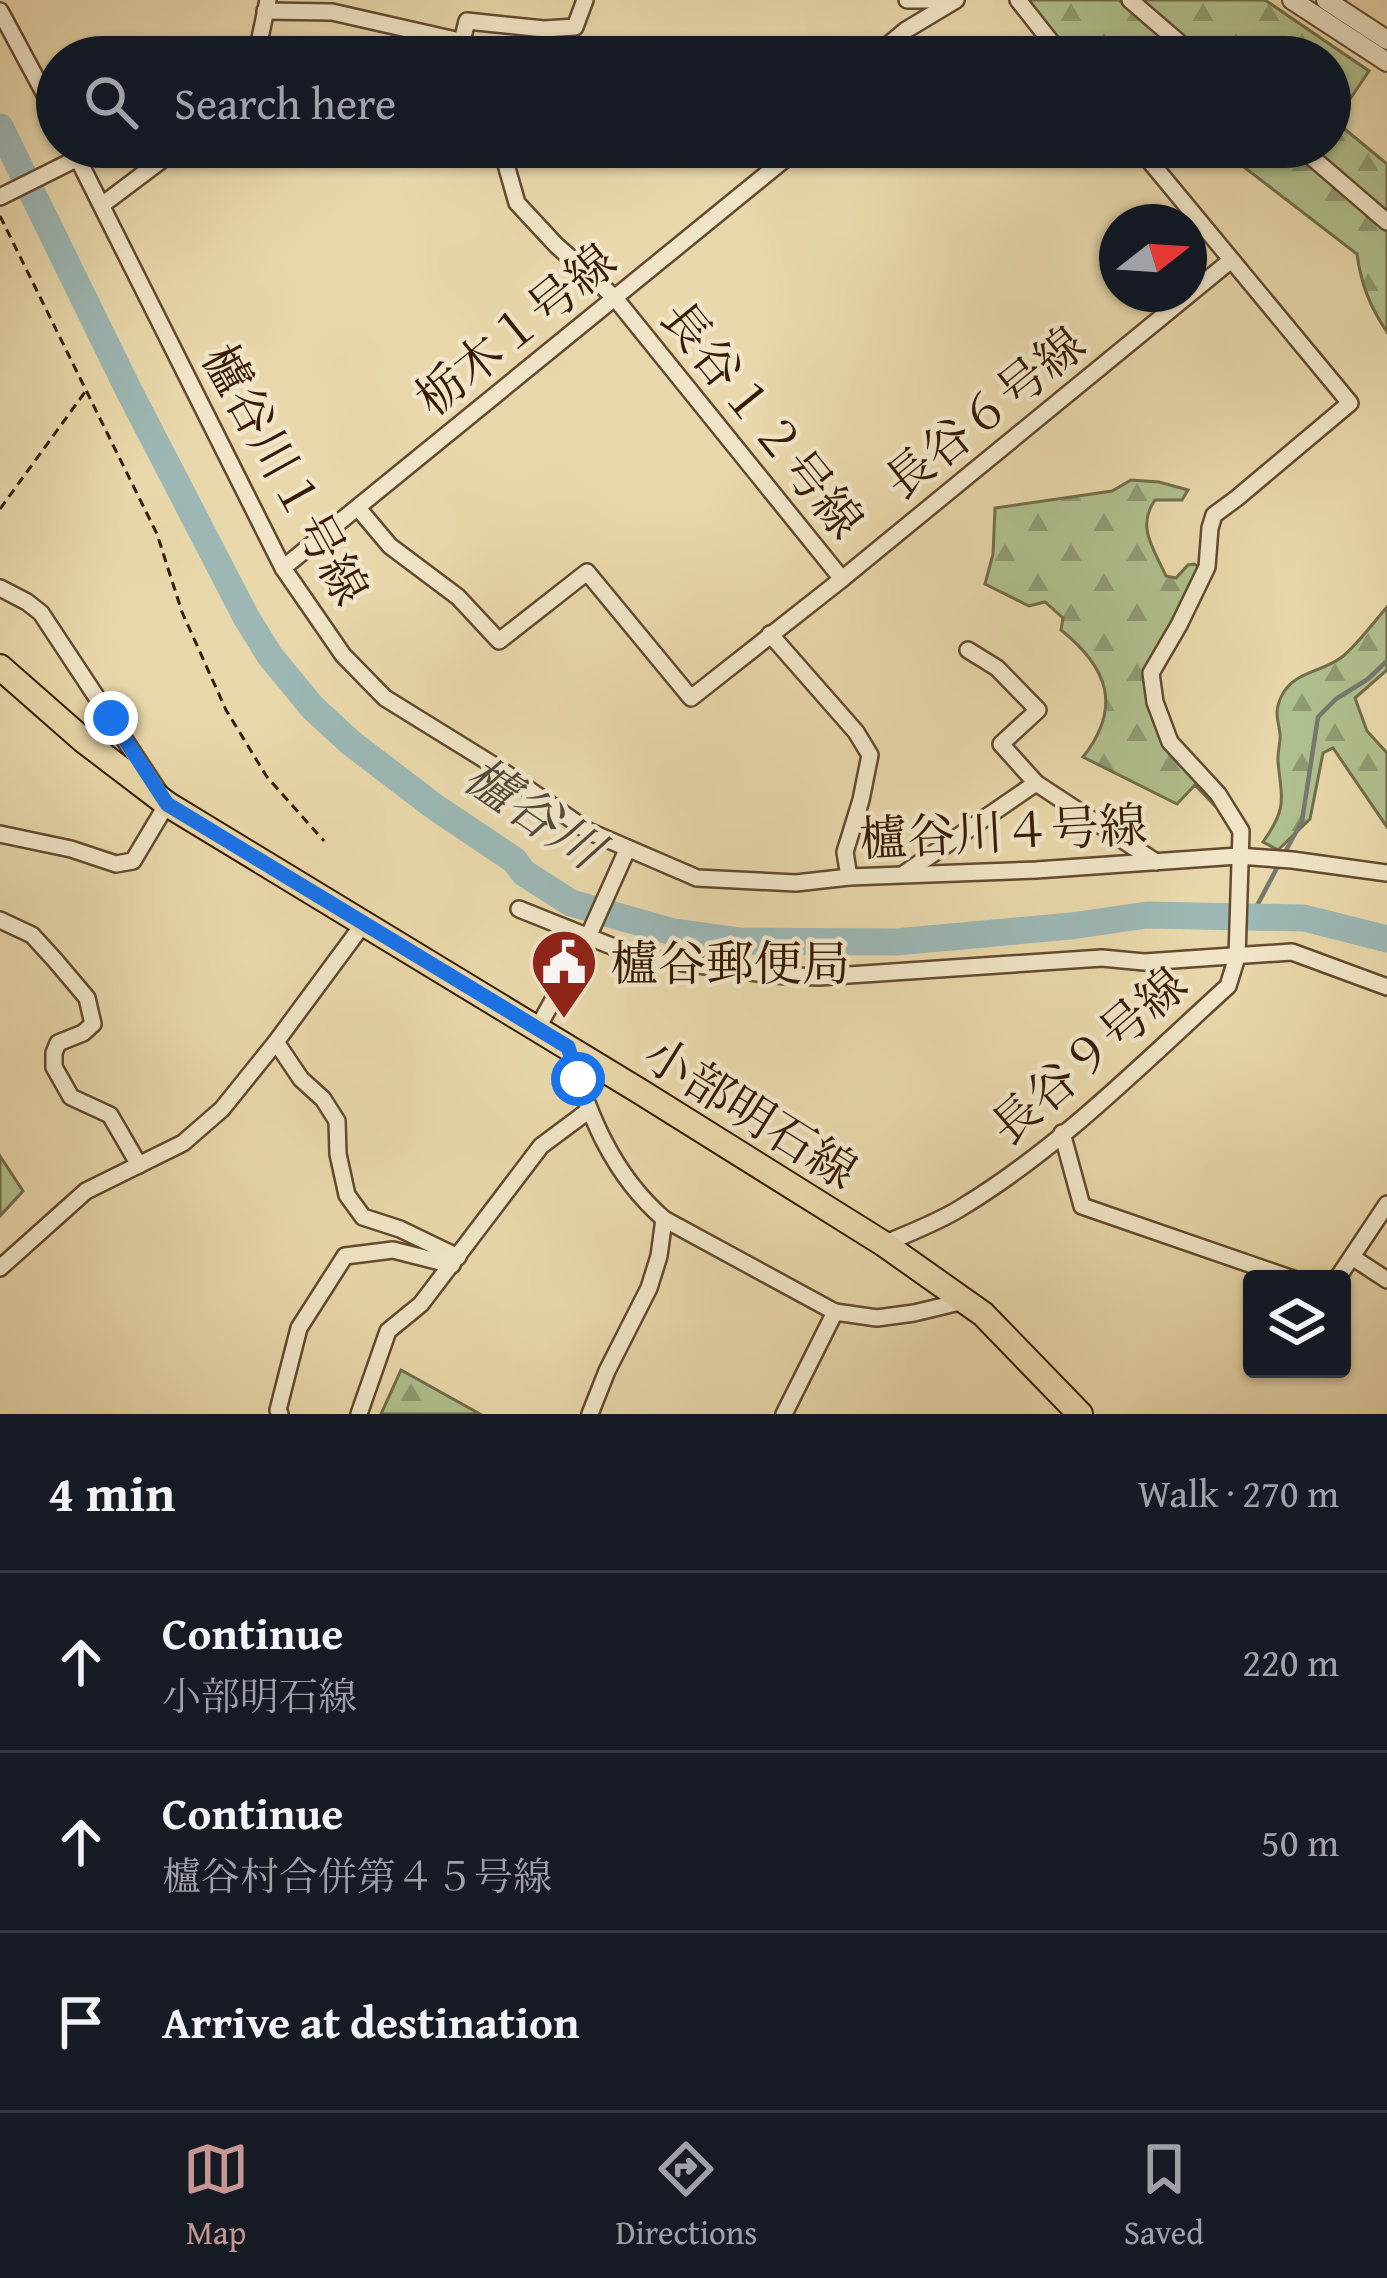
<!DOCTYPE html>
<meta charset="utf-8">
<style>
:root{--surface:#171b24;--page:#242831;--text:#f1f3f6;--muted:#9ea1a6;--line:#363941;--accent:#c59692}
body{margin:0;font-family:"Gentium Book Plus","Noto Serif JP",serif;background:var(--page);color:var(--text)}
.controls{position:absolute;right:36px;bottom:36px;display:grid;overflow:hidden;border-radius:12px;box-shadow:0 3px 9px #0004}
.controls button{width:108px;height:108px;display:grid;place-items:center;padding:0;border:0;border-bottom:3px solid var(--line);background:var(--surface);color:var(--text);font:60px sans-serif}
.compass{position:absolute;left:1099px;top:204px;width:108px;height:108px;border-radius:50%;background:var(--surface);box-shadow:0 3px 9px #0004;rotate:73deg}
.stop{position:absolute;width:36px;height:36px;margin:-27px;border:9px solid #1a73e8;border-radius:50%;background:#fff}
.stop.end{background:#1a73e8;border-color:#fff;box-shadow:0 3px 12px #0008}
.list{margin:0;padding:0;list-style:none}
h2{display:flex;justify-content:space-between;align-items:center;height:156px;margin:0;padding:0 48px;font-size:51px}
h2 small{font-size:39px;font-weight:400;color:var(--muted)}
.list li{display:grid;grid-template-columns:78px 1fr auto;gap:36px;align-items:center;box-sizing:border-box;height:180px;padding:0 48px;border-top:3px solid var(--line)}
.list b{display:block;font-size:45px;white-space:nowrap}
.list p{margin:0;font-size:39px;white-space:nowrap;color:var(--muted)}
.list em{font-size:39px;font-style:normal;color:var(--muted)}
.icon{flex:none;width:66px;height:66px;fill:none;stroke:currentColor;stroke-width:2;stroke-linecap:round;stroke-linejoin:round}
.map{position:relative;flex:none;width:1387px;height:1414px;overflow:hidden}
.search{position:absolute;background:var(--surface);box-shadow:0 3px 9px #0004;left:36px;right:36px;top:36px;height:132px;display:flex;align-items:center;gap:30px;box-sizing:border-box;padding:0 42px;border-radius:66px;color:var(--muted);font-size:45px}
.sheet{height:696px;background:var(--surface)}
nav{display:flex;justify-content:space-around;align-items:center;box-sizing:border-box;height:168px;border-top:3px solid var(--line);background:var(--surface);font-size:33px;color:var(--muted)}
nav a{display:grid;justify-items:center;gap:6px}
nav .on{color:var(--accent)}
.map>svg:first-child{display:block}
</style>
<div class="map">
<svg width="1387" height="1414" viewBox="0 0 1387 1414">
<defs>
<pattern id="forest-firs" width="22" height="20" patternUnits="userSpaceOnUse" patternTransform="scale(3)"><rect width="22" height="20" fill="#afbf8d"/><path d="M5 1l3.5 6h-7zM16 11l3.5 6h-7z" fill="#8f9a71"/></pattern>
</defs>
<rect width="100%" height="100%" fill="#e8d7aa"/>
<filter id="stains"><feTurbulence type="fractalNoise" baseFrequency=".00167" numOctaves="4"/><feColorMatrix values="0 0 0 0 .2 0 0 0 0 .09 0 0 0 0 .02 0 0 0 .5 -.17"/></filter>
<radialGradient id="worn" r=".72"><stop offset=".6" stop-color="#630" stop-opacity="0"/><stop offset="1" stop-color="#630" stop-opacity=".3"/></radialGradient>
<g fill="url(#forest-firs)" stroke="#736d4a" stroke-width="3">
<polygon points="1028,0 1119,0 1185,57 1073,57"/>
<polygon points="1137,0 1265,0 1369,71 1335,121 1387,164 1387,214 1309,147 1330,147 1330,57 1204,57"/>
<path d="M1218,147H1289L1387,231V332C1370,307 1361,284 1357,254Z"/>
<path d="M1131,480L1159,482L1188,490L1182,500H1155C1136,527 1154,549 1166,576L1176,578L1188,565L1194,564L1204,570L1150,666L1147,703L1168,751L1195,773L1217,799L1214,805L1195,785L1177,804L1083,757C1123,706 1107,667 1061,630L1063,618L1045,602L1029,606L985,584L993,554L995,508L1112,491Z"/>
<path d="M1387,607V670L1355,698L1367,731L1387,753V827L1333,748L1323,753L1310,819L1278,850L1263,842C1287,808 1282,801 1278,762C1277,752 1281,743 1280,734C1278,718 1274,713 1281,697C1293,671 1321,673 1342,657C1359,643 1373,623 1387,607Z"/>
<polygon points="0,1156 23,1191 0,1216"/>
<polygon points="401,1370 480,1414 381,1414"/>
</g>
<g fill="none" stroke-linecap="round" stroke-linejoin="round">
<g stroke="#74796e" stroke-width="4.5">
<polyline points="1283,856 1302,821 1318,717 1336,699 1368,679 1387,661"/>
<polyline points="1251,917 1278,866"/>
</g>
<polyline stroke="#9cb7b4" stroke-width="27" points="0,127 128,389 246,617 270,656 313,708 351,743 435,807 514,860 524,873 571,903 673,932 739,941 896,942 1071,926 1147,915 1304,918 1387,939"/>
<defs>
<g id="minor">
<polyline points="907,0 946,0"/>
<polyline points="1018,0 1063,57"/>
<polyline points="1130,0 1196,57"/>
<polyline points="0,11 57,117"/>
<polyline points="265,11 332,12 460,41"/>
<polyline points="257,47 301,57"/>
<polyline points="256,57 268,0"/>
<polyline points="458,57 467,21 544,29 575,27 585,0"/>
<polyline points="874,57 906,30 956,0"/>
<polyline points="72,147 283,568 343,655 385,698 498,768 588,831 697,878 796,883 849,877 1036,870 1238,856 1292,860 1387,873"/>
<polyline points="1300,147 1387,222"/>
<polyline points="0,197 78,158"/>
<polyline points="102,205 179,147"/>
<polyline points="358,508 390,546 458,597 499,641 587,572 691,698 842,579 615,298 556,245 517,203 501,147"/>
<polyline points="283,568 785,159 791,147"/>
<polyline points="842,579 1230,261"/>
<polyline points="0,588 27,602 41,613 167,804 133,861 116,864 71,849 0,834"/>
<polyline points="770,634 856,732 870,755 861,800 845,852 849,877"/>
<polyline points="968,650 997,668 1038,710 1001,744 1036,783 1156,862"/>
<polyline points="905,873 1036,783"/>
<polyline points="519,909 639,957 772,975 819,977 1102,958 1144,962 1292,952 1387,987"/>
<polyline points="0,920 32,935 54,959 87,998 93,1024 83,1033 58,1043 54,1053 54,1067 71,1097 110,1115 139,1165"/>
<polyline points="364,923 276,1042 301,1079 323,1099 337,1121 338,1154 347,1195 363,1217 400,1229 458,1257"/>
<polyline points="537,1029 588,937 627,850"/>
<path d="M568,1049C589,1114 611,1173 664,1219L835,1312L784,1414"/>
<polyline points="1062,1133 1082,1206 1293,1279"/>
<path d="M884,1244C909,1233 936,1223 959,1209C1059,1149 1143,1063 1228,986L1237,957L1241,831L1218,794L1170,742L1155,702L1151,673L1179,625L1207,567L1210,528L1214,515L1237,498L1350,403L1138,147"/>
<polyline points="1352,1257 1387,1280"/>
<polyline points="0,1268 86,1191 183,1143 222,1109 276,1042"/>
<polyline points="1337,1279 1387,1204"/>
<polyline points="835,1312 877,1318 914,1313 964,1301"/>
<polyline points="280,1414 278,1410 299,1328 345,1256 393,1250 452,1265"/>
<polyline points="359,1414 388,1331 421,1304 541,1146 588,1111"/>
<polyline points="590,1414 607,1371 649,1288 659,1256 664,1219"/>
</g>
<g id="tertiary">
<polyline points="1292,0 1387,62"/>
<polyline points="1326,0 1387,40"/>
</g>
<polyline id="primary" points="0,667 83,740 167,804 641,1092 884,1244 983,1314 1080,1414"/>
</defs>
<use href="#minor" stroke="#634a2f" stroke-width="20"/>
<use href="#tertiary" stroke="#634a2f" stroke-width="22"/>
<use href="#primary" stroke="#371b06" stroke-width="28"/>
<g stroke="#371b06" stroke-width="3" stroke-dasharray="9 6" stroke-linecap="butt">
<polyline points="0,216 157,534 182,612 226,710 267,777 324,841"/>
<polyline points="0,509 85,392"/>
</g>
<use href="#minor" stroke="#f0e5c8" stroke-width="15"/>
<use href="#tertiary" stroke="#f0e5c8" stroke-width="18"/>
<use href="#primary" stroke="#e8d7aa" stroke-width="24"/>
</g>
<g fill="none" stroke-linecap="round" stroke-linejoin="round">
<polyline stroke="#1a73e8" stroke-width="15" points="111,718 167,804 568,1047 578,1079"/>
</g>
<defs>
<symbol id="civic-pin" viewBox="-11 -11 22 30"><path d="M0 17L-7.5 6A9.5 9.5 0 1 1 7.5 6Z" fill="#8f2418" stroke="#f0e5c8"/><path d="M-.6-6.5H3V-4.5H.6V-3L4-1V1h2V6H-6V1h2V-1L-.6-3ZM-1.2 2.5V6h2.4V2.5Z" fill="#fff"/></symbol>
</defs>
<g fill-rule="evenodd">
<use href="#civic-pin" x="526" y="924" width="76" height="104"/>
</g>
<g text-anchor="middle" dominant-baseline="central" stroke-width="9" stroke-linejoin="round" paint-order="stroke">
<g font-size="48" fill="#371b06" stroke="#f0e5c8">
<text transform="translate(515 329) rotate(-39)">栃木１号線</text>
<text transform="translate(984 412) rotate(-39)">長谷６号線</text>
<text transform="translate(763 419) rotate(51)">長谷１２号線</text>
<text transform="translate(286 474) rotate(61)">櫨谷川１号線</text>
<text transform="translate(1003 831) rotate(-3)">櫨谷川４号線</text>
<text transform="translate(1088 1055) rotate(-41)">長谷９号線</text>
<text transform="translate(751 1112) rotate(32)">小部明石線</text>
</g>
<g font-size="48" fill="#371b06" stroke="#f0e5c8" text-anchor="start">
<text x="610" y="962">櫨谷郵便局</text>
</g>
<g font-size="51" font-style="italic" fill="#554a3a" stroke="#f0e5c8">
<text transform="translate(534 812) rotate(34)">櫨谷川</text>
</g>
</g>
<rect width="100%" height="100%" filter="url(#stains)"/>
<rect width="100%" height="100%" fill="url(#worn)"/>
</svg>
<div class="controls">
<button><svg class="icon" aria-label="layers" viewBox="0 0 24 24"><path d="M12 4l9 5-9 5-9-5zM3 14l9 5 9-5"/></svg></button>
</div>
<svg class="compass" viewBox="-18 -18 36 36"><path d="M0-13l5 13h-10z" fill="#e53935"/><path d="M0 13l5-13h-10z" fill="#9ea1a6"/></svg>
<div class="stop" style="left:578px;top:1079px"></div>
<div class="stop end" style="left:111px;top:718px"></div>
<div class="search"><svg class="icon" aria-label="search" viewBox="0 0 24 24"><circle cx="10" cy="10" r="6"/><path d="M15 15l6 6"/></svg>Search here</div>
</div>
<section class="sheet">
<h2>4 min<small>Walk · 270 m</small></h2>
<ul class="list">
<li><svg class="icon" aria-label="ahead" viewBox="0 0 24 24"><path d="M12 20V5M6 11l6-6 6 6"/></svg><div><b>Continue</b><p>小部明石線</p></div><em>220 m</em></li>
<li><svg class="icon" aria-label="ahead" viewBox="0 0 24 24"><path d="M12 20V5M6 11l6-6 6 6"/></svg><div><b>Continue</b><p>櫨谷村合併第４５号線</p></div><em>50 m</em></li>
<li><svg class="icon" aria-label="arrive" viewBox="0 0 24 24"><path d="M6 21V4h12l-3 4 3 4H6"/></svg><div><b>Arrive at destination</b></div></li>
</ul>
</section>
<nav>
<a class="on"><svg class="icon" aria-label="map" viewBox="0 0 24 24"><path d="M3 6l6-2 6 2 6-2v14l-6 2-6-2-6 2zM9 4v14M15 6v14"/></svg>Map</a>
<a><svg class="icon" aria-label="directions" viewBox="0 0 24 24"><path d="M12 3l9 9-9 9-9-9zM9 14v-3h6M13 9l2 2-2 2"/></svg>Directions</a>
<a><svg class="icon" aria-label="saved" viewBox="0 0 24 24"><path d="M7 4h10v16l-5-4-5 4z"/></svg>Saved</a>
</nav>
